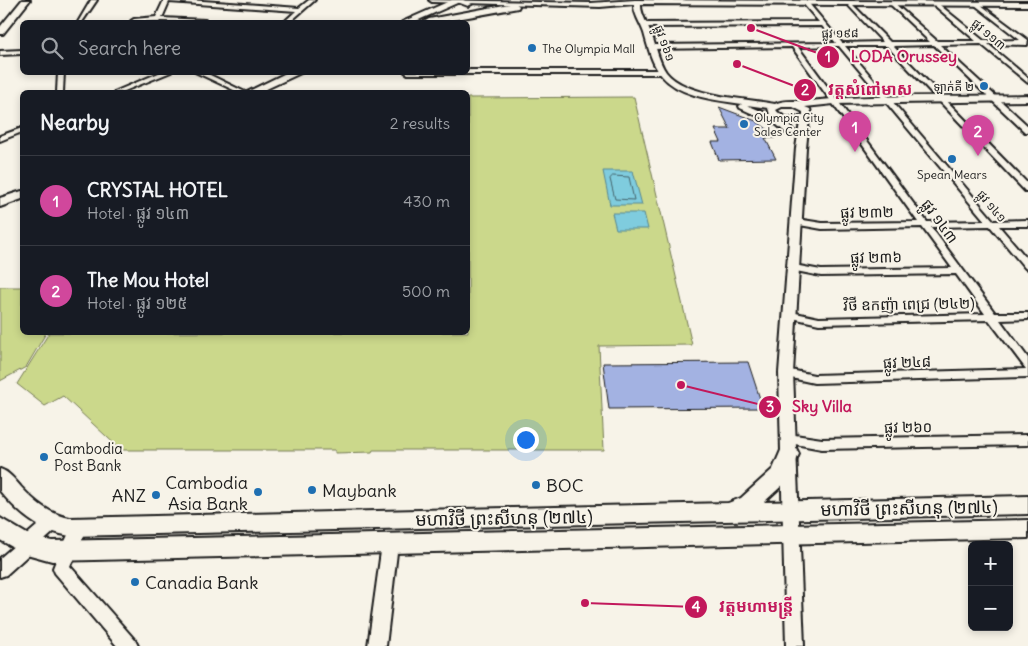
<!DOCTYPE html>
<meta charset="utf-8">
<style>
:root{--surface:#171b24;--page:#20242c;--text:#f1f3f6;--muted:#9ea1a6;--line:#363941;--accent:#1f6fb2}
body{margin:0;font-family:Delius,"Noto Sans Khmer",sans-serif;background:var(--page);color:var(--text)}
.controls{position:absolute;right:15px;bottom:15px;display:grid;overflow:hidden;border-radius:8px;box-shadow:0 2px 8px #0003}
.controls button{width:45px;height:45px;display:grid;place-items:center;padding:0;border:0;border-bottom:1px solid var(--line);background:var(--surface);color:var(--text);font:25px sans-serif}
.you{position:absolute;left:525px;top:439px;width:18px;height:18px;margin:-12px;border:4px solid #fff;border-radius:50%;background:#1a73e8;box-shadow:0 0 0 8px #1a73e833}
.badge{display:grid;place-items:center;width:32px;height:32px;border-radius:50%;background:var(--accent);color:#fff;font-size:16px;font-weight:700}
.pin{position:absolute;translate:-50% -41px;filter:drop-shadow(0 1px 2px #0008)}
.pin::after{content:'';position:absolute;top:26px;width:18px;height:15px;background:inherit;clip-path:polygon(0 0,100% 0,50% 100%)}
.list{margin:0;padding:0;list-style:none}
h2{display:flex;justify-content:space-between;align-items:center;height:65px;margin:0;padding:0 20px;font-size:21px}
h2 small{font-size:16px;font-weight:400;color:var(--muted)}
.list li{display:grid;grid-template-columns:32px 1fr auto;gap:15px;align-items:center;box-sizing:border-box;height:90px;padding:0 20px;border-top:1px solid var(--line)}
.list b{display:block;font-size:19px;white-space:nowrap}
.list p{margin:0;font-size:16px;white-space:nowrap;color:var(--muted)}
.list em{font-size:16px;font-style:normal;color:var(--muted)}
.icon{flex:none;width:28px;height:28px;fill:none;stroke:currentColor;stroke-width:2;stroke-linecap:round;stroke-linejoin:round}
.map{position:relative;flex:none;width:1028px;height:646px;overflow:hidden}
.search{position:absolute;background:var(--surface);box-shadow:0 2px 8px #0003;left:20px;top:20px;width:450px;height:55px;display:flex;align-items:center;gap:12px;box-sizing:border-box;padding:0 18px;border-radius:8px;color:var(--muted);font-size:19px}
.panel{position:absolute;background:var(--surface);box-shadow:0 2px 8px #0003;left:20px;top:90px;width:450px;height:245px;border-radius:8px}
.map>svg:first-child{display:block}
</style>
<div class="map">
<svg width="1028" height="646" viewBox="0 0 1028 646">
<rect width="100%" height="100%" fill="#f7f3e8"/>
<filter id="ink" filterUnits="userSpaceOnUse"><feTurbulence type="fractalNoise" baseFrequency=".02" numOctaves="2"/><feDisplacementMap in="SourceGraphic" scale="10" xChannelSelector="R" yChannelSelector="G"/><feConvolveMatrix kernelMatrix="1 2 1 2 8 2 1 2 1" color-interpolation-filters="sRGB"/></filter>
<g filter="url(#ink)">
<g fill="#cbd88b" stroke="#747a54">
<polygon points="634,97 692,345 599,346 604,450 373,450 372,452 335,453 335,450 121,450 63,396 45,406 17,384 49,333 468,332 468,98"/>
<polygon points="0,287 22,287 22,332 46,333 26,367 0,381"/>
</g>
<g fill="#7fccde" stroke="#578690">
<polygon points="603,171 633,171 642,205 610,205"/>
<polygon points="612,213 644,213 648,229 616,229"/>
</g>
<g fill="none" stroke-linecap="round" stroke-linejoin="round">
<polygon stroke="#44626a" stroke-width="1" points="613,176 629,177 634,200 615,199 610,179"/>
</g>
<g fill="#a3b2e2" stroke="#1c1c1c">
<polygon points="719,107 756,121 770,131 775,138 765,138 776,159 719,160 712,142 721,142 715,129 730,129"/>
<polygon points="748,362 763,408 609,409 603,363"/>
</g>
<g fill="none" stroke-linecap="round" stroke-linejoin="round">
<defs>
<g id="minor">
<polygon points="91,0 97,0 82,22 78,22"/>
<polygon points="164,0 189,0 299,8 309,0 315,0 290,22 284,22 296,11 169,2 162,18 205,20 208,22 160,21 159,22 155,22 155,21 133,22 131,21 134,19 156,17"/>
<path d="M800,0H806L842,43L883,42L848,5V3L850,2L890,42H930L891,5V3L893,2L937,41H976L934,5V3L936,2L984,41L1020,40L975,5V3L977,2L1028,40L1027,45L988,44L1028,78V83L981,44L940,45L1028,126V132H1025L934,45L893,46L1028,184V191H1025L887,46H845L994,221L1028,220V226H999L1028,260V269L1025,268L990,226L931,227L995,313H1028V319L1000,320L1028,358V377L814,383L782,376L781,373L782,370L786,369L814,375L1026,369L989,320L819,324L788,317L786,315L791,312L819,318L985,314L956,274L821,276L791,270L789,268L791,266L794,265L821,270L952,268L922,227L822,229L794,224L793,222L794,220L797,219L822,223L918,222L792,47L653,49L650,47L653,45L836,43L822,26L645,27L642,25L645,23L819,22ZM839,46L985,221L927,222L798,47Z"/>
<polygon points="22,50 22,54 0,55 0,51"/>
<polygon points="468,70 662,70 665,72 662,74 408,74 405,72 468,72"/>
<polygon points="58,72 64,72 63,92 57,92"/>
<polygon points="161,72 171,72 122,92 114,92"/>
<polygon points="195,72 204,72 245,92 238,92"/>
<polygon points="22,128 22,132 0,141 0,136"/>
<polygon points="788,434 822,439 1028,435 1028,445 822,449 784,442 782,439 784,436"/>
</g>
<g id="tertiary">
<path d="M429,0L591,3L635,0L1028,2V6L641,4C640,14 649,26 652,36C656,47 659,62 666,72C686,97 745,98 775,104C784,99 798,102 809,101C881,94 955,97 1028,95V101L834,104L805,107L810,109L812,116L809,119L806,148L793,373L804,646H786L779,373L796,148L800,122H785L795,132L793,134H787L777,125L740,108L739,106L742,104C716,100 680,97 662,76C652,65 648,47 644,33C641,24 633,13 634,4L600,7L432,2ZM747,105L768,108L770,115ZM782,107H793L803,112V115C794,120 783,119 776,110Z"/>
<polygon points="51,517 57,519 59,524 57,529 6,575 0,577 0,558 45,519"/>
<polygon points="80,520 86,522 88,527 70,566 135,640 138,646 117,646 55,573 53,568 55,563 74,522"/>
<polygon points="390,537 396,539 398,544 386,646 368,646 382,544 384,539"/>
</g>
<g id="secondary">
<polygon points="22,0 30,0 3,34 0,34 0,27"/>
<polygon points="452,0 463,0 472,4 468,6"/>
</g>
<g id="primary">
<polygon points="452,0 464,0 414,22 402,22"/>
<polygon points="515,3 519,6 518,8 441,22 424,22 429,19"/>
<polygon points="288,72 303,72 260,92 247,92"/>
<polygon points="22,191 22,199 0,207 0,198"/>
<path d="M789,446L796,448L799,454L788,480L764,502L1028,496V514L70,536C39,531 20,515 0,491V469C9,472 14,479 21,487C35,502 49,514 70,518L728,503L741,498L773,469L782,448Z"/>
<polygon points="0,518 32,537 52,541 1028,520 1028,538 52,561 23,553 0,540"/>
</g>
</defs>
<use href="#minor" stroke="#1c1c1c" stroke-width="4"/>
<use href="#tertiary" stroke="#1c1c1c" stroke-width="4"/>
<use href="#secondary" stroke="#1c1c1c" stroke-width="4"/>
<use href="#primary" stroke="#1c1c1c" stroke-width="4"/>
<use href="#minor" fill="#f7f3e8" fill-rule="evenodd"/>
<use href="#tertiary" fill="#f7f3e8" fill-rule="evenodd"/>
<use href="#secondary" fill="#f7f3e8" fill-rule="evenodd"/>
<use href="#primary" fill="#f7f3e8" fill-rule="evenodd"/>
</g>
</g>
<g fill="#1f6fb2" stroke="#f7f3e8" stroke-width="2">
<circle cx="532" cy="48" r="5"/>
<circle cx="984" cy="86" r="5"/>
<circle cx="744" cy="124" r="5"/>
<circle cx="952" cy="159" r="5"/>
<circle cx="44" cy="457" r="5"/>
<circle cx="536" cy="485" r="5"/>
<circle cx="312" cy="490" r="5"/>
<circle cx="258" cy="492" r="5"/>
<circle cx="156" cy="495" r="5"/>
<circle cx="135" cy="582" r="5"/>
</g>
<g text-anchor="middle" dominant-baseline="central" stroke-width="4" stroke-linejoin="round" paint-order="stroke">
<g font-size="12" fill="#1c1c1c" stroke="#f7f3e8">
<text transform="translate(840 33) rotate(-1)">ផ្លូវ ១៩៨</text>
<text transform="translate(989 34) rotate(40)">ផ្លូវ ១១៣</text>
<text transform="translate(665 43) rotate(70)">ផ្លូវ ១៦១</text>
<text transform="translate(992 206) rotate(50)">ផ្លូវ ១៤១</text>
</g>
<g font-size="12" fill="#1c1c1c" stroke="#f7f3e8" text-anchor="start">
<text x="542" y="48">The Olympia Mall</text>
<text x="974" y="86" text-anchor="end">ឡាក់គី ២</text>
<text x="754" y="117">Olympia City<tspan x="754" dy="14">Sales Center</tspan></text>
<text x="952" y="174" text-anchor="middle">Spean Mears</text>
</g>
<g font-size="15" fill="#1c1c1c" stroke="#f7f3e8">
<text transform="translate(867 212) rotate(-1)">ផ្លូវ ២៣២</text>
<text transform="translate(940 221) rotate(54)">ផ្លូវ ១៤៣</text>
<text transform="translate(876 257) rotate(-1)">ផ្លូវ ២៣៦</text>
<text transform="translate(909 304) rotate(-1)">វិថី ឧកញ៉ា ពេជ្រ (២៤២)</text>
<text transform="translate(907 362) rotate(-2)">ផ្លូវ ២៤៨</text>
<text transform="translate(908 427) rotate(-1)">ផ្លូវ ២៦០</text>
</g>
<g font-size="15" fill="#1c1c1c" stroke="#f7f3e8" text-anchor="start">
<text x="54" y="448">Cambodia<tspan x="54" dy="17">Post Bank</tspan></text>
</g>
<g font-size="18" fill="#1c1c1c" stroke="#f7f3e8" text-anchor="start">
<text x="248" y="482" text-anchor="end">Cambodia<tspan x="248" dy="21">Asia Bank</tspan></text>
<text x="546" y="485">BOC</text>
<text x="322" y="490">Maybank</text>
<text x="146" y="495" text-anchor="end">ANZ</text>
<text x="145" y="582">Canadia Bank</text>
</g>
<g font-size="18" fill="#1c1c1c" stroke="#f7f3e8">
<text transform="translate(909 508) rotate(-1)">មហាវិថី ព្រះសីហនុ (២៧៤)</text>
<text transform="translate(504 518) rotate(-1)">មហាវិថី ព្រះសីហនុ (២៧៤)</text>
</g>
</g>
<path fill="none" stroke="#c2185b" stroke-width="2" d="M751 28L828 57M737 64L805 90M681 385L770 407M585 603L696 607"/>
<g fill="#c2185b" stroke="#f7f3e8" stroke-width="2">
<circle cx="751" cy="28" r="5"/>
<circle cx="737" cy="64" r="5"/>
<circle cx="681" cy="385" r="5"/>
<circle cx="585" cy="603" r="5"/>
<circle cx="828" cy="57" r="12"/>
<circle cx="805" cy="90" r="12"/>
<circle cx="770" cy="407" r="12"/>
<circle cx="696" cy="607" r="12"/>
</g>
<g font-size="15" text-anchor="middle" font-weight="bold" fill="#fff">
<text x="828" y="62">1</text>
<text x="805" y="95">2</text>
<text x="770" y="412">3</text>
<text x="696" y="612">4</text>
</g>
<g font-size="16" text-anchor="middle" font-weight="bold" fill="#c2185b" stroke="#f7f3e8" stroke-width="4" stroke-linejoin="round" paint-order="stroke">
<text x="904" y="62">LODA Orussey</text>
<text x="870" y="95">វត្តសំពៅមាស</text>
<text x="822" y="412">Sky Villa</text>
<text x="756" y="612">វត្តមហាមន្រ្តី</text>
</g>
</svg>
<div class="controls">
<button>+</button>
<button>−</button>
</div>
<div class="you"></div>
<div class="pin badge" style="left:855px;top:152px;background:#d1479c">1</div>
<div class="pin badge" style="left:978px;top:156px;background:#d1479c">2</div>
<div class="search"><svg class="icon" aria-label="search" viewBox="0 0 24 24"><circle cx="10" cy="10" r="6"/><path d="M15 15l6 6"/></svg>Search here</div>
<section class="panel">
<h2>Nearby<small>2 results</small></h2>
<ul class="list">
<li><span class="badge" style="background:#d1479c">1</span><div><b>CRYSTAL HOTEL</b><p>Hotel · ផ្លូវ ១៤៣</p></div><em>430 m</em></li>
<li><span class="badge" style="background:#d1479c">2</span><div><b>The Mou Hotel</b><p>Hotel · ផ្លូវ ១២៥</p></div><em>500 m</em></li>
</ul>
</section>
</div>
